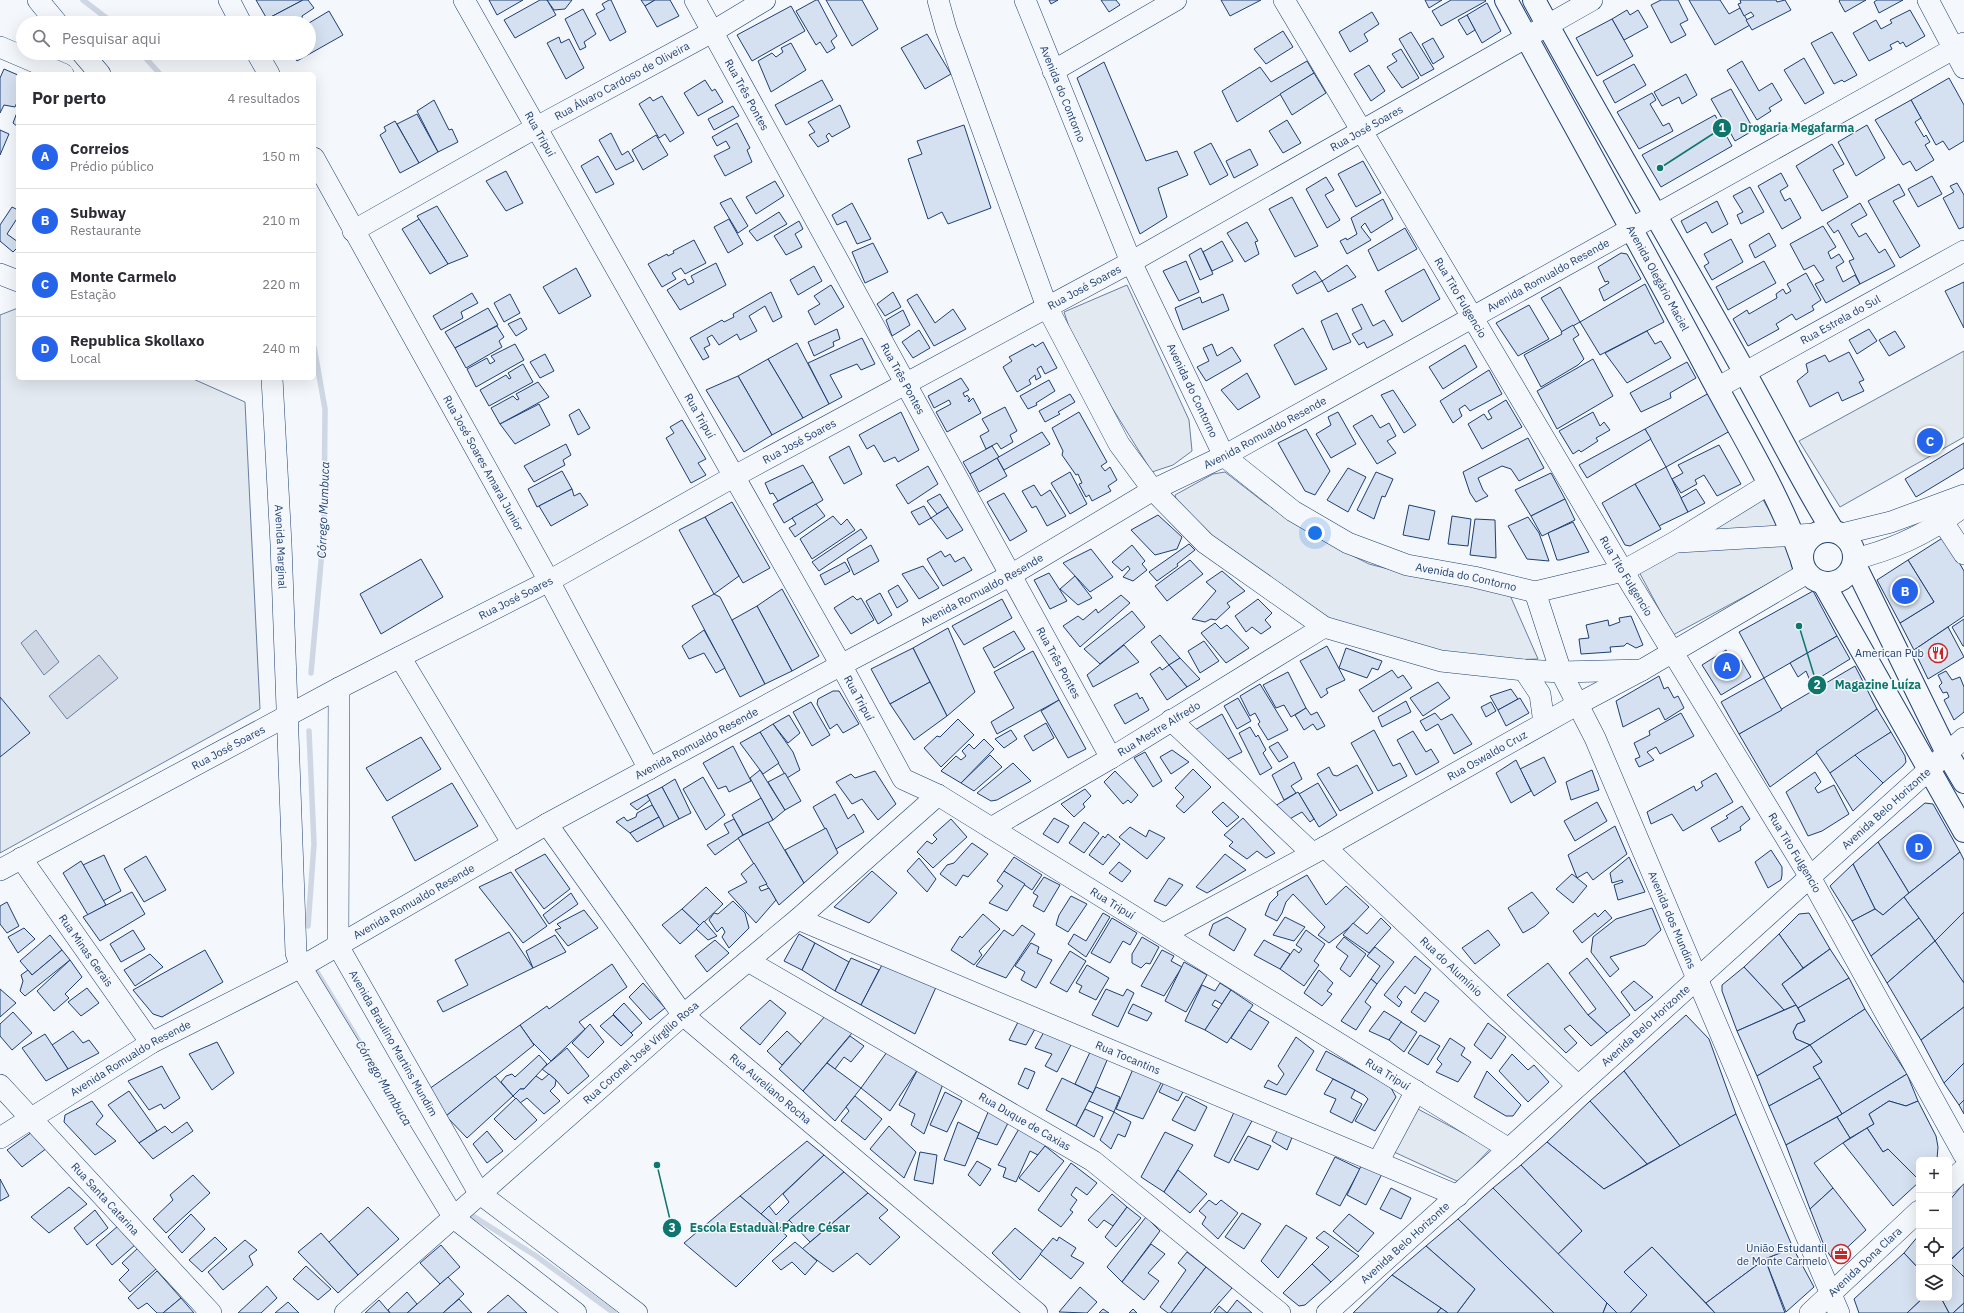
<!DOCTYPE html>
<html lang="pt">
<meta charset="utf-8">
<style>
:root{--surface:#fff;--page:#f7f7f7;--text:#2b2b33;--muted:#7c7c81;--line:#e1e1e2;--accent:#2563eb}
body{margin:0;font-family:"IBM Plex Sans",sans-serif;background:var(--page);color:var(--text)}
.controls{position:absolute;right:12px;bottom:12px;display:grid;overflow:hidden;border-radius:6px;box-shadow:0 4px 16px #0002}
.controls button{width:36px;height:36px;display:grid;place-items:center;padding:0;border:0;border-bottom:1px solid var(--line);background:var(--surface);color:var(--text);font:20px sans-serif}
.you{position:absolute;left:1315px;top:533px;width:14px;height:14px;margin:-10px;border:3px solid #fff;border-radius:50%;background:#1a73e8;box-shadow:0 0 0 6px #1a73e833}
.badge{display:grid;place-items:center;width:26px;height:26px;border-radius:50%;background:var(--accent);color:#fff;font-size:13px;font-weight:700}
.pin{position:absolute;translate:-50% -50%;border:2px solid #fff;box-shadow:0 1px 4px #0006}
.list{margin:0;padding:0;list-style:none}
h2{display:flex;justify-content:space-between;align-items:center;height:52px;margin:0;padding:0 16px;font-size:17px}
h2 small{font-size:13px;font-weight:400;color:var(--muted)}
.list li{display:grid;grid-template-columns:26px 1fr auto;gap:12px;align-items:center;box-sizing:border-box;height:64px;padding:0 16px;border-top:1px solid var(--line)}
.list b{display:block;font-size:15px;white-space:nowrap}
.list p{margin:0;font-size:13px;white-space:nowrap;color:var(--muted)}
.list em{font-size:13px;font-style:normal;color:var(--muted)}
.icon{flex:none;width:22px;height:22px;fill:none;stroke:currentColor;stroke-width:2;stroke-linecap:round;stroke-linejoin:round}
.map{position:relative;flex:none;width:1964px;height:1313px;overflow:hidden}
.search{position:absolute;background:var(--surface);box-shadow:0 4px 16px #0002;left:16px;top:16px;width:300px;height:44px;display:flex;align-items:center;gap:10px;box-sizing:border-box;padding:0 14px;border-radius:22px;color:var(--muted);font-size:15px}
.panel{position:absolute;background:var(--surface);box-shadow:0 4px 16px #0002;left:16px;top:72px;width:300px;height:308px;border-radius:6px}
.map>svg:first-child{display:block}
</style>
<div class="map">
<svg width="1964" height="1313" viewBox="0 0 1964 1313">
<rect width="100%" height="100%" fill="#f4f7fb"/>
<g fill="#e3e9f0" stroke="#687fa3">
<polygon points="1127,285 1189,420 1192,451 1173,465 1152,472 1111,406 1069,327 1064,312"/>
<polygon points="18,308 18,378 191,378 245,402 260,709 0,853 0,315"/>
<polygon points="1964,351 1964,437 1840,507 1799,441"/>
<polygon points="1225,472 1265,503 1333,546 1369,564 1427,579 1509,593 1538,659 1507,660 1451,654 1327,618 1254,574 1177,503 1175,495 1213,474"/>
<polygon points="1762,498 1779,528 1702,534"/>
<polygon points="1785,541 1798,568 1673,635 1638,570 1674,551"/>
<polygon points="1416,1108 1491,1148 1459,1182 1394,1152"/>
</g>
<g fill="#cfd7e4" stroke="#687fa3">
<polygon points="36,630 59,662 44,675 21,643"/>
<polygon points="99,655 118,678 67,719 49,696"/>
</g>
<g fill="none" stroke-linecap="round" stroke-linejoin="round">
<g stroke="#cfd7e4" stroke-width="5.5">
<polyline points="83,0 113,23"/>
<polyline points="141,53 160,74"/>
<polyline points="311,673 324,529 325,409 314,347"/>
<polyline points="308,926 314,844 309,731"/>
<polyline points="317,972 374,1066"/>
<polyline points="473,1216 536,1256 614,1313"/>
</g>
</g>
<g fill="#d5e0f0" stroke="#1d3f73">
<polygon points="256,0 303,0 267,19"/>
<polygon points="303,0 308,0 314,8 302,16 303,22 269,23 267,19"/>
<polygon points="489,0 523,0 497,15"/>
<polygon points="540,0 547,0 556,15 515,38 504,20"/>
<polygon points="547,0 572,0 565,9 554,10"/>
<polygon points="609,0 611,0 626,32 610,41 596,14 605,9 602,4"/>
<polygon points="641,0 655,0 645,6"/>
<polygon points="655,0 670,0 679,16 657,27 645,6"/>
<polygon points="816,0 818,0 837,36 831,41 835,48 827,53 820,42 816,45 796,11"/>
<polygon points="826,0 862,0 878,29 852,46"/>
<polygon points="1049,0 1058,0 1051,4"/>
<polygon points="1101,0 1116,0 1120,5 1109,12"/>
<polygon points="1221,0 1261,0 1230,16"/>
<polygon points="1425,0 1442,0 1429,8"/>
<polygon points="1451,0 1485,0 1486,1 1441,26 1432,11"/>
<polygon points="1661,0 1678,0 1688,20 1680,24 1686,35 1671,43 1651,5"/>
<polygon points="1689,0 1720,0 1729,14 1740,8 1750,25 1715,45"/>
<polygon points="1740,0 1776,0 1777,2 1785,0 1791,10 1752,30 1746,20 1754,16 1751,12 1744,16 1738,4 1741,3"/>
<polygon points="1840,0 1866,0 1845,12 1839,1"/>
<polygon points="1877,0 1903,0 1879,13 1874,2"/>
<polygon points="1487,3 1501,31 1482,43 1467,15"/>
<polygon points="791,6 805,31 752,61 737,35"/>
<polygon points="583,9 596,34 584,42 586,47 580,50 565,19"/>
<polygon points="1627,10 1630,15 1638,10 1648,27 1624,40 1612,19"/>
<polygon points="1910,10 1925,36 1906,47 1903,42 1900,44 1898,41 1890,45 1892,49 1869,61 1853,33 1876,20 1881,29 1892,23 1890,20"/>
<polygon points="329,11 343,35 297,61 292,53 309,53 309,23"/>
<polygon points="1372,12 1379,24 1364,34 1368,41 1350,52 1339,32"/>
<polygon points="1467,15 1475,30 1467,35 1458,20"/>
<polygon points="1612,19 1633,56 1597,76 1576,38"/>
<polygon points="1283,31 1293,47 1266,64 1254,49"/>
<polygon points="1411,32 1434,69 1421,76 1399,39"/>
<polygon points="1832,32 1857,75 1844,82 1842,80 1834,84 1811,43"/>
<polygon points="927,34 951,74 925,89 901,48"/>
<polygon points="559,37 561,43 569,39 584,68 566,79 547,43"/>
<polygon points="1433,38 1444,57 1433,64 1422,44"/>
<polygon points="791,43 806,70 771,92 758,61 772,53 776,57 783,52 781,48"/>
<polygon points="1401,49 1419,78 1402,88 1387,67 1397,61 1392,54"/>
<polygon points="1804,58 1824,93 1805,104 1784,70"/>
<polygon points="1307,61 1314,73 1237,122 1222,91 1260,67 1271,82"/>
<polygon points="1742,61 1759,91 1772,83 1782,100 1769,108 1771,111 1757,120 1727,70"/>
<polygon points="1104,62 1146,161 1177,151 1188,175 1158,188 1167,217 1140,234 1077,78"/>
<polygon points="1634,64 1646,85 1615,103 1603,81"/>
<polygon points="1369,65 1385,91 1371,101 1354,74"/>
<polygon points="4,69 18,75 18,100 15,107 4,105 0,113 0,78"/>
<polygon points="1314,73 1326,93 1292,115 1280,94"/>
<polygon points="1686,74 1697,95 1682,104 1679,97 1662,106 1654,92"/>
<polygon points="1949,78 1964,105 1964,141 1949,150 1943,141 1936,145 1911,100"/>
<polygon points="705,80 712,91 715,89 723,102 698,116 684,93"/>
<polygon points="822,80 833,100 786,125 775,105"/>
<polygon points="1731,89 1754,130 1735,141 1711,99"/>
<polygon points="1652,93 1656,100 1650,104 1663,126 1669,123 1673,131 1639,149 1617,112"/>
<polygon points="662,96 684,133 670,142 665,134 659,138 639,104 650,97 653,101"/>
<polygon points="434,100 449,130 452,129 458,142 438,152 417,111"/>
<polygon points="1911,100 1921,118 1915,122 1924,137 1926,135 1930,142 1925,145 1934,160 1916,171 1910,161 1903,165 1875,120"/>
<polygon points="840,105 850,127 832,137 829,133 826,136 829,141 818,147 809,135 815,132 808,122"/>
<polygon points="733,106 739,116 714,130 708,119"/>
<polygon points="18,110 18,127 13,123"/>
<polygon points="417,114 438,152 419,163 397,124"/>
<polygon points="1715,115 1732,146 1661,187 1642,155"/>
<polygon points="1287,120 1301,143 1283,153 1269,131"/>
<polygon points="395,121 419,163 400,173 380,135 386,131 384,127"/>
<polygon points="737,123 750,148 747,150 752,162 725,176 714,156 730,148 726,141 717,146 712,137"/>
<polygon points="964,125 991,208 948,224 942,212 928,219 908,159 922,154 917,141"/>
<polygon points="1867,125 1885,158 1856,176 1838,142"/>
<polygon points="0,130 9,134 0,155"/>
<polygon points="611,133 622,155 628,151 634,161 616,170 599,140"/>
<polygon points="656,135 668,155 643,170 632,150"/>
<polygon points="1211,143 1228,175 1210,185 1194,152"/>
<polygon points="1832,144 1844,164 1833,170 1848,197 1822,211 1796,166"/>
<polygon points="1250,149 1258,165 1234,178 1226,161"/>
<polygon points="598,156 614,184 596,193 581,166"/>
<polygon points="1363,161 1381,193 1356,207 1338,174"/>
<polygon points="506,171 523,203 506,211 486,181"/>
<polygon points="1781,173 1788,186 1780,191 1785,201 1790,198 1801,218 1782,229 1758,186"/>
<polygon points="1932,176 1942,194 1918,207 1908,189"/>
<polygon points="1326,177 1334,190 1325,195 1340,220 1327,228 1306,189"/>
<polygon points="775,181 784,196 756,214 746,197"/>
<polygon points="1957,183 1964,195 1964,227 1959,229 1943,198 1954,192 1950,186"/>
<polygon points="1899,184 1905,195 1893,201 1920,246 1900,258 1868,201"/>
<polygon points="1750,187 1764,212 1741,224 1737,215 1743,212 1733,196"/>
<polygon points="1292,197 1318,246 1295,257 1269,209"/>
<polygon points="731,198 748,226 738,233 720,203"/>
<polygon points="1383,199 1393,219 1371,233 1365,223 1361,227 1371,240 1347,254 1340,241 1346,238 1347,240 1357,234 1351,218"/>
<polygon points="1717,201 1728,224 1712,233 1706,222 1687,233 1681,221"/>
<polygon points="852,203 871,239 857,244 846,221 837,225 832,215"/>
<polygon points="1860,203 1867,215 1851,224 1859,237 1866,233 1879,253 1885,249 1895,266 1860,284 1849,261 1854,259 1838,230 1834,233 1827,223"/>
<polygon points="437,206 468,256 448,264 417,216"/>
<polygon points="12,207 18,210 18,217 7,234 18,242 18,247 13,252 0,241 0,225"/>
<polygon points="779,212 787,224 757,241 749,231"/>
<polygon points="419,219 448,264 430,274 402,229"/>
<polygon points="729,219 743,244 728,253 714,227"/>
<polygon points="799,221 803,229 795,234 802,247 786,255 774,236"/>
<polygon points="1247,222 1258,241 1255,242 1259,254 1245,262 1227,233"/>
<polygon points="1823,226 1836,247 1828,252 1831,259 1839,254 1844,262 1836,267 1843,282 1855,275 1860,284 1826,303 1815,284 1824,280 1814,265 1804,270 1790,244"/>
<polygon points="1405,228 1417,249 1378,271 1368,250"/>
<polygon points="1769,233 1776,246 1755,258 1749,245"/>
<polygon points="1731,239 1743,262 1712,280 1704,266 1709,263 1704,254"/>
<polygon points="694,240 706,263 685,274 681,268 672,273 676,279 662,287 648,264 667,254 668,256 674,253 673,251"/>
<polygon points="1222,241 1233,261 1212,271 1203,252"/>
<polygon points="873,243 888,272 865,283 852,252"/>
<polygon points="1201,248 1213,274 1200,280 1189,255"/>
<polygon points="1621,253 1627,254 1641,279 1604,301 1599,289 1609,283 1608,281 1605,282 1598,267"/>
<polygon points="1186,261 1199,292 1179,301 1163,271"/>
<polygon points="1764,261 1776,283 1728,310 1716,287"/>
<polygon points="716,263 726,285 680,310 667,290 685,279 688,285 694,282 691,276"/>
<polygon points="1347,265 1356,277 1328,292 1322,281"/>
<polygon points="814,266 822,281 798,295 790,280"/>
<polygon points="576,268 591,296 559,314 543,287"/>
<polygon points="1424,269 1440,299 1402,322 1385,291"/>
<polygon points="1315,271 1322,281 1297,294 1292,285"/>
<polygon points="1806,273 1821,300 1812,306 1814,310 1796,320 1792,314 1776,324 1779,329 1748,346 1733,319 1747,310 1749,314 1777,298 1776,294 1783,289 1786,294 1791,291 1787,284"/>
<polygon points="1964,282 1964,328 1945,291"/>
<polygon points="1645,284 1664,322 1600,355 1580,322"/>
<polygon points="831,285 844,307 815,325 808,311 820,304 814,296"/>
<polygon points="1560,287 1580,322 1562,332 1541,298"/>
<polygon points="771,292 782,317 773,322 765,306 749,316 757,331 740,340 737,334 719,345 712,335 707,338 710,345 704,348 709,357 703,360 690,338 722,320 724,322 734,317 733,314"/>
<polygon points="893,292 901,307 885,316 877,304"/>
<polygon points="472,293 478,303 461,312 463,318 441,330 433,316"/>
<polygon points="510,294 520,313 504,322 494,303"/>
<polygon points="917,294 935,323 953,309 966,329 934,346 907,300"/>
<polygon points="1223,294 1229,310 1183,330 1175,308 1200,297 1202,303"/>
<polygon points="1362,304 1373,326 1384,320 1393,335 1367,348 1364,342 1359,345 1352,334 1362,329 1352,309"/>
<polygon points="1529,305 1549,339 1518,356 1496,323"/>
<polygon points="488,308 498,325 455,348 445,332"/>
<polygon points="903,310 910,325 892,336 886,320"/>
<polygon points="1337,313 1351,342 1333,350 1321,321"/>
<polygon points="521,318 527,329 516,336 508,324"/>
<polygon points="1573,325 1579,335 1573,339 1584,359 1578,365 1541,387 1524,355 1562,334 1561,332"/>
<polygon points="497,326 504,337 499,341 502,347 466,368 455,348"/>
<polygon points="1303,328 1327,369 1295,385 1274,345"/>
<polygon points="837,329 840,339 833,342 834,346 814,356 808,342"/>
<polygon points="1869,329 1877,341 1857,354 1849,340"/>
<polygon points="919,330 930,348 913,358 902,342"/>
<polygon points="1647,331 1655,344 1661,341 1671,358 1627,383 1605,353"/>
<polygon points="1895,331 1905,347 1889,356 1879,340"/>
<polygon points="862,338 875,364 861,370 857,364 830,375 842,397 829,404 808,363"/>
<polygon points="1043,342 1057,368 1045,374 1041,366 1037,369 1041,377 1036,380 1035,375 1029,380 1031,384 1017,392 1003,367 1012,361 1009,357 1033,344 1035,347"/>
<polygon points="797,343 829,404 803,418 768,359"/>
<polygon points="515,344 524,360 476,387 467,369 487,358 490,364 495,361 491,356"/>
<polygon points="1212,344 1217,356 1232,347 1241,361 1206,381 1197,367 1209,361 1203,348"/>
<polygon points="1465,345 1477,367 1443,389 1429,367"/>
<polygon points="1849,352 1864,380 1859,382 1864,391 1842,401 1838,392 1810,407 1797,381 1808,372 1806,364 1825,355 1829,362"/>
<polygon points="545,354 554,371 540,378 530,362"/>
<polygon points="768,359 803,418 772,435 738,376"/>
<polygon points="1593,359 1613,396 1557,429 1537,391"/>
<polygon points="1687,362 1696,378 1670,393 1671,398 1641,412 1630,393"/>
<polygon points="523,364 533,382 489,406 480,390 506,375 509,379 511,378 508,373"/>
<polygon points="1489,370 1502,394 1470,411 1465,405 1459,409 1462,416 1453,423 1440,401"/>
<polygon points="1247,373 1260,397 1238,410 1221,390"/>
<polygon points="738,376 772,435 744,452 706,390"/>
<polygon points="961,378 969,390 963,393 965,397 967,395 970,399 968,400 969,402 973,398 981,413 947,432 936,412 951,404 949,400 934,408 928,396"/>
<polygon points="1049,380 1055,391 1036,403 1037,405 1028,409 1020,396"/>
<polygon points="538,382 549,397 500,424 491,408 513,396 517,400 519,399 516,394"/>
<polygon points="1393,390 1416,425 1404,433 1381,395"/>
<polygon points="1709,393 1730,431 1666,467 1645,429"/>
<polygon points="1070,394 1075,402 1058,412 1060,414 1045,422 1039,411"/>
<polygon points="1506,400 1522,427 1482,449 1468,424 1484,414 1488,420 1492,418 1488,411"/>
<polygon points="539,404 550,425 515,444 500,424"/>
<polygon points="1005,407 1017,431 1010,435 1013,442 1001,449 997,443 986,449 980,436 989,431 982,419"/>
<polygon points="579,409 590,428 578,435 569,415"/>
<polygon points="901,412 919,450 898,462 895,457 884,462 874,445 867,449 859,435"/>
<polygon points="1079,412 1107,462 1101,466 1105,471 1110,467 1117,480 1108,486 1111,491 1092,501 1089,495 1086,497 1079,484 1082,483 1078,474 1076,475 1062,455 1063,451 1052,428"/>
<polygon points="1338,412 1356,444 1331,458 1316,434 1331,425 1328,417"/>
<polygon points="1593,412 1600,426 1604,422 1610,430 1596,438 1598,441 1581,452 1579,450 1573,454 1559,431"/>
<polygon points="1372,415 1380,428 1389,423 1396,436 1387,441 1396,453 1377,464 1353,426"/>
<polygon points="682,420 706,459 698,463 706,475 691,483 666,438 674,433 670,427"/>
<polygon points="1306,429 1330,471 1315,495 1305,491 1278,443"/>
<polygon points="1645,429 1651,439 1587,478 1579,465"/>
<polygon points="1042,432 1050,444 1004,470 997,458"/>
<polygon points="1528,438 1544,468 1519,481 1511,469 1502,466 1478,478 1483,490 1488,496 1476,502 1470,493 1463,472"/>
<polygon points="1964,443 1964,468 1916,497 1905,479"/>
<polygon points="566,444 571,455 563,460 565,465 534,482 524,466"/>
<polygon points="1719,445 1741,484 1717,496 1704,475 1695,480 1697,484 1681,493 1672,479 1683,473 1678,465"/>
<polygon points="849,446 862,474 844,484 829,457"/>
<polygon points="992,446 999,457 970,474 963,462"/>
<polygon points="997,458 1007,476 979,492 970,474"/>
<polygon points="803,465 813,482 778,501 773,493 770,494 765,483"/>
<polygon points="928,466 938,484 908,504 896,485"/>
<polygon points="1666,467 1688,512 1659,526 1635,484"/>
<polygon points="1348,468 1366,477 1348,512 1327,500"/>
<polygon points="562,471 572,489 537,507 528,489"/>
<polygon points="1070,472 1087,504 1070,514 1051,483"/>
<polygon points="1376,472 1393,479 1385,497 1382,496 1374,519 1357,510"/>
<polygon points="1551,473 1565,499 1531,516 1515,490"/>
<polygon points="813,482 823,500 784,523 773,504"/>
<polygon points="1635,484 1661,529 1630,546 1625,545 1602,503"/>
<polygon points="1034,485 1041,496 1050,490 1066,516 1047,526 1036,506 1032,508 1022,491"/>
<polygon points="572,489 574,496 580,493 588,505 551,526 539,506"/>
<polygon points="1696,489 1705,503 1688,512 1681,498"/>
<polygon points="1004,493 1027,531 1010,541 987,502"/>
<polygon points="940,494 948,507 937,514 927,501"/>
<polygon points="1565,499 1575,520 1542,536 1531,516"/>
<polygon points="732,502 770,568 743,583 705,517"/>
<polygon points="816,504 825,516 795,537 789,528 796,524 792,518"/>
<polygon points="1409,505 1435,511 1429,540 1403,535"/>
<polygon points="924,506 931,518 919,525 911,512"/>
<polygon points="948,507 963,530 947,539 931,518"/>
<polygon points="1158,515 1182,537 1177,549 1155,555 1131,530"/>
<polygon points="833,516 841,525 847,519 855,530 812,559 800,539"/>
<polygon points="1452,516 1471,519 1468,546 1448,544"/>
<polygon points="705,517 739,576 714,594 679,530"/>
<polygon points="1528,517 1539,533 1549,561 1527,559 1508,526"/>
<polygon points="1475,519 1495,520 1496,558 1470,555"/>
<polygon points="1573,522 1589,552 1560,560 1557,560 1548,533"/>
<polygon points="861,529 867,538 819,571 812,562"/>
<polygon points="1944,537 1964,571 1964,616 1914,650 1900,623 1934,602 1908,560"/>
<polygon points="1189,544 1195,550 1177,564 1178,566 1157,581 1149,572"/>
<polygon points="871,545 879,561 854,575 847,559"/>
<polygon points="1132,545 1145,561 1142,564 1147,570 1133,581 1123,577 1130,569 1128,566 1122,571 1112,562"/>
<polygon points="1091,549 1113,577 1090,592 1063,563"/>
<polygon points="941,551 945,557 950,554 955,562 964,557 972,570 943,586 927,559"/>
<polygon points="421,559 443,597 381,634 360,594"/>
<polygon points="1190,560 1203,574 1167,601 1155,586"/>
<polygon points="1908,560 1934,602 1900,623 1877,580"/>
<polygon points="845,562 850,571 825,585 820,575"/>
<polygon points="923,566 939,588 919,599 902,574"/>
<polygon points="1222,571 1245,591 1227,603 1230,607 1216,620 1211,619 1205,622 1192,619 1216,591 1206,582"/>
<polygon points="1049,573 1067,601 1050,609 1034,580"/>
<polygon points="1075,576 1092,598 1078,605 1060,589"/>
<polygon points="898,585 908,601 897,608 888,591"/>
<polygon points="782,589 819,656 792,671 757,606"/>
<polygon points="1813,591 1837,636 1764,678 1739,632"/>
<polygon points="880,593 892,615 878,624 866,601"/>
<polygon points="714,594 720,597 765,684 740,697 692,606"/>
<polygon points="1121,595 1130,603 1080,647 1063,626 1078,616 1083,620 1096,609 1098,613"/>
<polygon points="853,596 857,600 861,598 874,620 851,634 834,608"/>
<polygon points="1002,599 1012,618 964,645 952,626"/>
<polygon points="1258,599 1272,613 1265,620 1271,627 1261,634 1252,627 1246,632 1235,616"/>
<polygon points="757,606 792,671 765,684 732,620"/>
<polygon points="1132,611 1145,627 1100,664 1084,649"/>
<polygon points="1631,616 1643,645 1636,648 1627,643 1624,646 1610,647 1611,652 1581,654 1579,639 1589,638 1586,625 1608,620 1609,626 1620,622 1619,618"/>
<polygon points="1964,619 1964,646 1963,646 1952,627"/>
<polygon points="1215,623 1221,629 1227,625 1249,648 1226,663 1201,633"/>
<polygon points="1948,627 1964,657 1928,679 1914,650"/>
<polygon points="948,628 975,692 947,716 913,648"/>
<polygon points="704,630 725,668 716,673 704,653 689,659 682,646"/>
<polygon points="1014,631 1025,649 994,668 983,648"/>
<polygon points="1160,635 1180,658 1169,665 1151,642"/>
<polygon points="1837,636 1850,659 1811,683 1806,671 1798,677 1790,663"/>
<polygon points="1204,641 1219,661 1200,673 1188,651"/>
<polygon points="1124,645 1139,662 1093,687 1087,675"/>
<polygon points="1327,646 1345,680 1326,689 1328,693 1321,698 1300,661"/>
<polygon points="913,648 930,682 890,704 871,669"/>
<polygon points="1346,648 1382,661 1378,670 1372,668 1367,678 1339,668"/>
<polygon points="1726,650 1735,665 1741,660 1751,677 1721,695 1702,665"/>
<polygon points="1033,651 1059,700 997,734 991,722 1014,708 994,672"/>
<polygon points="1180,658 1200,679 1187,687 1169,665"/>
<polygon points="1169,665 1187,687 1167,700 1150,674 1160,667 1162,670"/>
<polygon points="1855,666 1877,709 1770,787 1739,734"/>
<polygon points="1392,670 1398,678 1403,675 1412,688 1373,712 1359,690"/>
<polygon points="1946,671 1952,680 1960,677 1964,687 1964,712 1954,720 1944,700 1949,697 1947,692 1943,693 1939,686 1942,683 1938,675"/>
<polygon points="1288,672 1306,708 1291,717 1284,705 1276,708 1263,685"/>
<polygon points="1659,676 1664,689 1668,687 1674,698 1678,696 1684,708 1665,720 1659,708 1623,727 1616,701"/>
<polygon points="1764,678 1782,710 1739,734 1721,702"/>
<polygon points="930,682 947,716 914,740 890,704"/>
<polygon points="1438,682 1450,698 1423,716 1410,698"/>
<polygon points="1260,684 1288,730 1268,740 1258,724 1260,722 1255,713 1250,716 1240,696"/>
<polygon points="1511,689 1518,699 1498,710 1490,696"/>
<polygon points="833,691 839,691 859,724 843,733 837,724 830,729 817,704 818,699"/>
<polygon points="1137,693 1140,699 1142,697 1149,710 1125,724 1114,705"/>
<polygon points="0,697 30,733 0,757"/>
<polygon points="1238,698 1251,721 1237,729 1224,706"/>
<polygon points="1520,698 1529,713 1506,726 1498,710"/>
<polygon points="1059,700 1086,749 1068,758 1041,711"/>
<polygon points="1406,701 1411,712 1382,727 1378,717"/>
<polygon points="811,702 830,735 812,746 793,712"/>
<polygon points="1491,702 1496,711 1486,717 1481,707"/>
<polygon points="1306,708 1311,715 1317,712 1325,726 1317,730 1313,724 1304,730 1295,715"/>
<polygon points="1877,709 1891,732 1830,773 1816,752"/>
<polygon points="1435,713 1441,720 1452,714 1472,744 1454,754 1438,724 1426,731 1420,721"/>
<polygon points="1681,713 1694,736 1660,754 1656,747 1647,752 1654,760 1639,767 1635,759 1640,757 1634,743 1650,735 1649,731"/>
<polygon points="1222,714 1242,752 1228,759 1195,730"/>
<polygon points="789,715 800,733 788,743 773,724"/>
<polygon points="958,719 974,735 941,767 924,748 937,736 940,737"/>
<polygon points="1046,723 1054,738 1033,751 1024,736"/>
<polygon points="773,724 793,752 800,770 787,778 760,732"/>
<polygon points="1250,727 1256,737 1258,735 1266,750 1263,753 1272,768 1260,775 1239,733"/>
<polygon points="1011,730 1017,739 1004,748 995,739"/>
<polygon points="1374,730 1393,766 1400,763 1407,776 1378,791 1351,743"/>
<polygon points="1413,731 1426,752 1431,749 1439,762 1416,775 1397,740"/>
<polygon points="760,732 779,763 763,774 740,743"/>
<polygon points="1891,732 1905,756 1906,762 1903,766 1883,783 1855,755"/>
<polygon points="421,737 441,769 387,801 366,768"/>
<polygon points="984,739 994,749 961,783 941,771 956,756 961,760 966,756 962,751 969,744 974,749"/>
<polygon points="1278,742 1288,757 1279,762 1269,747"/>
<polygon points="733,746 751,781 729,792 726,786 718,789 703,763"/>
<polygon points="1172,750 1189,762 1171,774 1160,757"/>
<polygon points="1145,752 1162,781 1153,787 1134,758"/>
<polygon points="990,755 1002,767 974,791 961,783"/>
<polygon points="1855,755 1883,783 1853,811 1830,773"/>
<polygon points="1544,757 1556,782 1534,796 1520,769"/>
<polygon points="1516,760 1531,791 1511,803 1496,773"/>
<polygon points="1294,762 1302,779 1291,786 1296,793 1284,800 1272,775"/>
<polygon points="1013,763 1031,781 997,800 991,801 977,793"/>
<polygon points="1357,765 1373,793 1340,811 1317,774 1329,767 1333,775 1337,776"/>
<polygon points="1193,769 1211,787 1184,813 1176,806 1184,797 1175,788"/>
<polygon points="760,770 785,810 773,820 750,778"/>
<polygon points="1592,770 1599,790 1571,800 1566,782"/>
<polygon points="875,771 896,804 878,820 862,799 852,804 836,782 851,774 855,778"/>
<polygon points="1115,771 1138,795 1131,803 1128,800 1123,804 1104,782"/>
<polygon points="1815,772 1821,782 1815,788 1818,793 1834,785 1849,814 1822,831 1808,836 1786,792"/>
<polygon points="785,773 801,801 785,810 768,782"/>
<polygon points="1716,773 1733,802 1683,831 1672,814 1651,824 1647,812 1694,786 1696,791 1703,786 1701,782"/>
<polygon points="703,777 725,815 706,830 683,789"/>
<polygon points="675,779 691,813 679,819 662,787"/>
<polygon points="452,783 478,826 415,861 392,817"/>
<polygon points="1318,783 1337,815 1319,827 1299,794"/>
<polygon points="662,787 679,819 664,827 647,795"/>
<polygon points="1085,789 1091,796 1083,804 1085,807 1074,817 1061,804"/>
<polygon points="1298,792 1314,819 1310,822 1302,812 1286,821 1275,806"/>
<polygon points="835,794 848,819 854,814 864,832 836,849 813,807"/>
<polygon points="647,795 650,800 637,810 630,804"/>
<polygon points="761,798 773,820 743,835 732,815"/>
<polygon points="1223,802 1239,817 1227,827 1212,812"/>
<polygon points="1597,802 1607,821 1575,841 1564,821"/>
<polygon points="1925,803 1933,804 1960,852 1909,893 1878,842"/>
<polygon points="652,805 659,817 630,833 616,822 624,817 627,821 636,817 637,813"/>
<polygon points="1742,806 1750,819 1740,827 1741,830 1719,842 1711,828 1728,818 1726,816"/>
<polygon points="659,817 664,827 637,842 630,833"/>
<polygon points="1054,818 1069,826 1058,843 1043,834"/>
<polygon points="1243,818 1275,853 1266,858 1257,851 1247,859 1229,846 1233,842 1224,835"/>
<polygon points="734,819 743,835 715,855 707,845 729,833 724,824"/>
<polygon points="951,819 967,837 933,868 917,852 927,841 932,844 937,839 933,835"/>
<polygon points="768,822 804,883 779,905 738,838"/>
<polygon points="1084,822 1099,833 1084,853 1069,843"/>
<polygon points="1615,826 1627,854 1593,880 1587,872 1577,878 1568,855"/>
<polygon points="1130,827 1146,837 1149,830 1165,838 1147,859 1119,837"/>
<polygon points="826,828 838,853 804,883 785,850"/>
<polygon points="1108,834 1120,844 1103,865 1089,855 1103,836 1105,838"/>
<polygon points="1878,842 1909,893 1883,915 1875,909 1853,864"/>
<polygon points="972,843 988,854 968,877 963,875 956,886 940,874 947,865 954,863"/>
<polygon points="1771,850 1782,867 1782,875 1781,880 1768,888 1755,862"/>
<polygon points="1960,852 1964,860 1964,912 1935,941 1904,897"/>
<polygon points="545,854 570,889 544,909 515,870"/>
<polygon points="1225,854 1246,870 1207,893 1196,887"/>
<polygon points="104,855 121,891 103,901 83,865"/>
<polygon points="146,856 166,890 144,902 124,869"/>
<polygon points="1014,857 1042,875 1032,890 1004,871"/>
<polygon points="1629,857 1645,892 1618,900 1614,885 1623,882 1622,880 1612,883 1610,873"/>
<polygon points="919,858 936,879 927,892 907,871"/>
<polygon points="81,861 106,905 88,915 63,873"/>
<polygon points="1119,862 1131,871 1122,882 1109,873"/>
<polygon points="754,863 767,884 759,887 761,891 769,888 776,900 756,923 728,892 747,882 741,874"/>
<polygon points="1853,864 1875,909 1852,921 1830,886"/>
<polygon points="872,871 897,893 869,923 834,907"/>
<polygon points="1004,871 1025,884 1007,911 989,903 1003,886 997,881"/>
<polygon points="511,872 547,926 523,943 479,887"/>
<polygon points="1572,874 1587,886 1573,903 1556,889"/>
<polygon points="1307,875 1326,905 1346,886 1369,907 1350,927 1329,943 1318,935 1325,927 1293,894 1286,902 1282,913 1277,921 1265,915 1270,903 1278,895 1277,892"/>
<polygon points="1044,877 1060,885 1044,912 1033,906 1038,896 1033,893"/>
<polygon points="1169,878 1183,885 1166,906 1154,901"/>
<polygon points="706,887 723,904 700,926 682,909"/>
<polygon points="132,892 145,914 100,941 83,917"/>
<polygon points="1532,892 1549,913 1535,926 1523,933 1508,908"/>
<polygon points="571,893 578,904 549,924 543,915"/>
<polygon points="1071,896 1087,904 1068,932 1056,925 1059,915"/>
<polygon points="1904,897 1919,918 1871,956 1852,921 1875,909 1883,915"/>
<polygon points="733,901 745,913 749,928 729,948 722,937 725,932 722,927 717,932 709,920 714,913 718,914"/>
<polygon points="7,902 19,926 7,933 0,924 0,906"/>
<polygon points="1652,908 1661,930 1645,945 1610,957 1619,969 1610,977 1591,952 1593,937 1616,919"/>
<polygon points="682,909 700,926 680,944 662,925"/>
<polygon points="584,910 598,928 568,946 555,930 561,928 557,924"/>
<polygon points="1605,910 1612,918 1582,943 1573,931 1595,913 1598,917"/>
<polygon points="1964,912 1964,981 1963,982 1935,941"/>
<polygon points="1103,913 1110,917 1086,957 1068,944 1074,934 1086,941"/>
<polygon points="1809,913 1830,949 1803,968 1779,934 1799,914"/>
<polygon points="983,914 1000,929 979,951 982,955 974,965 951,950 960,936 962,938"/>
<polygon points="1227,917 1246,929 1234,951 1209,935 1213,924"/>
<polygon points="1285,917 1305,927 1294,941 1273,935"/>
<polygon points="1112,918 1137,933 1130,945 1123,941 1110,963 1091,953"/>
<polygon points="1381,918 1391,928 1369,953 1343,935 1353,923 1367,934"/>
<polygon points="1919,918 1935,941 1887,983 1871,956"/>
<polygon points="704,921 717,936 708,940 696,929"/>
<polygon points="1022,925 1035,934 1006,978 976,966 1004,930 1013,936"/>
<polygon points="24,928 35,939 18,953 8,937"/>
<polygon points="133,930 145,949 121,962 110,944"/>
<polygon points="1306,930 1325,944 1314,961 1319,965 1304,986 1280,969 1294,949 1299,953 1302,949 1296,945"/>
<polygon points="1488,930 1500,945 1475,964 1462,948"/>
<polygon points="509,932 533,968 443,1012 437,1001 468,985 455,960"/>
<polygon points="799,934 815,943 802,970 784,961"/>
<polygon points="1779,934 1803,968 1782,984 1796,1005 1784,1010 1744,967"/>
<polygon points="50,935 62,950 32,975 20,961"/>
<polygon points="555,935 566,952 533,968 526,951"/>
<polygon points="1142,937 1159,947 1150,964 1146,963 1141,968 1132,963 1132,954"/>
<polygon points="1344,937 1366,954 1350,977 1340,969 1348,956 1336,947"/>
<polygon points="715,940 729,953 707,972 695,956"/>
<polygon points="1264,940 1290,954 1280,969 1254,955"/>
<polygon points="1935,941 1964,983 1964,1007 1921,1040 1887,983"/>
<polygon points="815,943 849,962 835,991 802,970"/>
<polygon points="1031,943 1039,947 1037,953 1052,960 1036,988 1021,980 1025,972 1015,966"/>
<polygon points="1375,947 1394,962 1377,984 1371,979 1380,966 1367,956"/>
<polygon points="1830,949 1849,978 1798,1008 1782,984"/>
<polygon points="62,950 70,960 25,996 20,991 23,981 21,975 28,970 32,975"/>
<polygon points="205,950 223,982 162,1017 153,1014 133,990"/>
<polygon points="1162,950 1174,956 1171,961 1182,967 1164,996 1141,986"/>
<polygon points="1070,951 1086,961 1067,992 1050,983"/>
<polygon points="150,954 163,967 135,986 124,970"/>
<polygon points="1415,956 1431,969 1415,994 1405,986 1397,997 1402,1002 1399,1007 1384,995"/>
<polygon points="851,958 879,970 861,1005 835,991"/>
<polygon points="1587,958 1630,1015 1607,1033 1588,1015 1596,1009 1569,973"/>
<polygon points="70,960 82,977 65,994 69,998 54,1011 37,991"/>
<polygon points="1184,962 1207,975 1186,1012 1165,1001"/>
<polygon points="883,963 937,985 915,1034 861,1005"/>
<polygon points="1548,963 1588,1015 1607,1033 1591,1046 1570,1025 1564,1029 1577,1043 1566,1053 1507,995"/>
<polygon points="612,964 627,987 579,1022 585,1029 551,1061 532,1042 520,1025 547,1006 549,1009"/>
<polygon points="1087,965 1109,978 1096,1000 1079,992 1082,986 1076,983"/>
<polygon points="1744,967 1784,1010 1737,1031 1722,991 1722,985"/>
<polygon points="1319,970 1333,983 1327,991 1332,994 1322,1006 1304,993"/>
<polygon points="1849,978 1865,1009 1810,1045 1796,1039 1793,1032 1797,1024 1805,1021 1798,1008"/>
<polygon points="1371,979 1377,984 1365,1002 1371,1007 1356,1030 1341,1021"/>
<polygon points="1634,981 1653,997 1635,1011 1621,992"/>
<polygon points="643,983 665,1008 650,1020 629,997"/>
<polygon points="1220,983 1231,990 1222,1004 1215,1000 1212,1005 1219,1009 1205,1030 1185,1021 1202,985 1215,991"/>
<polygon points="87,988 99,1003 81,1016 68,1002"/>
<polygon points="0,989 16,1003 0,1017"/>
<polygon points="1106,989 1123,996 1127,989 1134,993 1118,1027 1092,1015"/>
<polygon points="1231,990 1253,1005 1227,1043 1205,1030"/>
<polygon points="1425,992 1439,1001 1425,1022 1411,1012"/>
<polygon points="770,1000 786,1013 760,1045 740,1028"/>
<polygon points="624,1003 642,1023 631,1033 613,1014"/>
<polygon points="1133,1004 1152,1013 1147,1021 1128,1013"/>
<polygon points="1796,1005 1805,1021 1797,1024 1793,1032 1796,1039 1810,1045 1757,1076 1737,1031"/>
<polygon points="1964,1007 1964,1063 1944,1083 1921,1040"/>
<polygon points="1865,1009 1907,1074 1842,1114 1813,1067 1822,1062 1810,1045"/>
<polygon points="1249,1010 1269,1022 1251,1050 1231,1038"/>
<polygon points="1384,1011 1402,1022 1389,1040 1369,1031"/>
<polygon points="13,1012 32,1033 12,1050 0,1036 0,1024"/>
<polygon points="613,1015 633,1035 621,1046 600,1026"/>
<polygon points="826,1015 852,1033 803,1091 779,1069"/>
<polygon points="1686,1015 1709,1039 1736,1114 1680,1146 1624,1071"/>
<polygon points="1018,1022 1035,1029 1026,1045 1009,1040"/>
<polygon points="1401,1022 1417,1032 1404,1052 1389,1040"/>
<polygon points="1488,1023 1506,1037 1491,1059 1474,1045"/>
<polygon points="590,1024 604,1042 588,1058 572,1043"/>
<polygon points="520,1025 534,1045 446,1116 429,1089"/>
<polygon points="1045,1030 1073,1041 1057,1072 1045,1066 1052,1054 1035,1048"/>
<polygon points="73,1031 83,1043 89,1040 99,1053 68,1069 52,1045"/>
<polygon points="787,1031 801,1044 782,1065 767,1051"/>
<polygon points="45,1034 68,1069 46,1081 22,1048"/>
<polygon points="1420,1035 1440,1046 1428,1065 1408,1053"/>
<polygon points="850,1036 864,1046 851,1062 844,1057 835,1069 827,1063"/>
<polygon points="1296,1037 1314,1051 1286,1095 1264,1087 1268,1080 1277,1085 1284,1074 1278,1066"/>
<polygon points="1450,1038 1465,1048 1461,1055 1471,1062 1458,1082 1436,1072 1442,1064 1437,1059"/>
<polygon points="217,1042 234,1073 212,1090 189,1054"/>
<polygon points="1810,1045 1822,1062 1813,1067 1820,1078 1769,1106 1757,1076"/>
<polygon points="567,1048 589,1076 568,1094 556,1080 542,1069"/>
<polygon points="1091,1050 1108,1058 1093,1093 1075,1084"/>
<polygon points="1326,1051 1390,1086 1396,1097 1375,1131 1355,1121 1368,1099 1364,1095 1316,1070"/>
<polygon points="887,1052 918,1069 890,1111 861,1088"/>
<polygon points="1512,1054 1528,1070 1534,1065 1549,1082 1528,1102 1499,1071"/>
<polygon points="539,1055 547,1064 524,1089 520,1089 513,1096 501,1082 506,1076 512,1074 515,1077"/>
<polygon points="827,1063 861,1088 835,1121 803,1091"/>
<polygon points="1964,1063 1964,1100 1959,1105 1944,1083"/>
<polygon points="162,1066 180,1098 164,1109 161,1104 149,1110 128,1081"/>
<polygon points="1025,1068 1035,1072 1028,1089 1018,1084"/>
<polygon points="918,1069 943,1084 924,1134 911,1125 915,1114 899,1105"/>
<polygon points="1133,1069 1162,1081 1143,1119 1116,1109"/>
<polygon points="1487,1071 1521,1105 1513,1116 1506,1116 1474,1097"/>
<polygon points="1624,1071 1680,1146 1647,1164 1590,1101"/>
<polygon points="549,1074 556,1080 555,1086 550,1091 560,1101 544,1114 527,1098 520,1103 513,1096 520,1089 524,1089 536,1076 542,1080"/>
<polygon points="1907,1074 1918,1101 1906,1106 1889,1101 1869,1114 1874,1124 1850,1138 1837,1117"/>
<polygon points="495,1076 513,1096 467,1138 446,1116"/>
<polygon points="1062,1078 1093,1093 1076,1126 1046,1110"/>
<polygon points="1820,1078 1842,1114 1786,1145 1769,1106"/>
<polygon points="1333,1079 1355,1090 1351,1098 1362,1104 1352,1123 1330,1112 1336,1099 1324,1094"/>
<polygon points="1164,1082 1184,1090 1178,1101 1159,1092"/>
<polygon points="1096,1087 1120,1097 1114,1112 1089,1101"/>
<polygon points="129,1091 157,1131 139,1143 108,1105"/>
<polygon points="945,1092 962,1101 947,1132 930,1125"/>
<polygon points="855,1096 882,1119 865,1140 841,1121 849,1111 846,1107"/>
<polygon points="1186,1096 1207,1107 1195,1131 1172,1120"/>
<polygon points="516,1098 537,1120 515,1140 494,1119"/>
<polygon points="1964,1100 1964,1114 1959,1105"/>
<polygon points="92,1101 103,1116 96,1124 116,1141 95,1155 64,1122 65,1115"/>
<polygon points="1590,1101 1647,1164 1604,1189 1547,1142"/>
<polygon points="1889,1101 1906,1106 1918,1101 1936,1136 1938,1147 1937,1159 1919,1160 1919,1180 1888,1149 1883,1152 1867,1128 1874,1124 1869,1114"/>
<polygon points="1085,1109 1103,1117 1094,1137 1076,1126"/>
<polygon points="989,1110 1009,1121 997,1145 977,1138"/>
<polygon points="1235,1110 1253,1119 1229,1163 1214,1156"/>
<polygon points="1114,1112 1131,1122 1125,1137 1118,1134 1111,1149 1100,1140"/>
<polygon points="1736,1114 1793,1248 1765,1259 1706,1303 1652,1247 1624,1272 1647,1295 1630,1313 1617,1313 1558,1254 1582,1231 1521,1165 1547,1142 1604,1189"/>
<polygon points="1837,1117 1850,1138 1814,1163 1833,1188 1810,1209 1786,1145"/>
<polygon points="187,1122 193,1131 153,1159 139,1143 165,1126 172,1133"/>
<polygon points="958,1122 979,1133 965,1166 944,1160"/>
<polygon points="889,1126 916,1152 904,1178 870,1149"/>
<polygon points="1020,1127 1048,1143 1038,1155 1030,1151 1016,1182 1003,1177 1006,1168 998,1165"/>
<polygon points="1867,1128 1883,1152 1888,1149 1919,1180 1919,1182 1893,1206 1843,1143"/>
<polygon points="1278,1129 1293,1135 1287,1150 1272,1141"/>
<polygon points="487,1131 503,1151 487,1163 473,1144"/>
<polygon points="32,1132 47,1148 22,1167 7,1150"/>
<polygon points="1165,1132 1193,1145 1164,1192 1141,1177"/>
<polygon points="1248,1136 1271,1146 1258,1170 1234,1160"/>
<polygon points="807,1141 824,1155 761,1214 740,1196"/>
<polygon points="1045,1146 1064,1161 1039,1192 1019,1178"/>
<polygon points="920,1152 937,1155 933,1184 914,1180"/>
<polygon points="824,1155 844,1172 779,1229 761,1214 769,1206 776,1215 789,1202 783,1194"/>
<polygon points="1335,1157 1360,1169 1340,1206 1316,1194"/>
<polygon points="977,1161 991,1169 980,1186 968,1175"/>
<polygon points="1071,1163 1097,1183 1087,1195 1076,1187 1071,1195 1077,1200 1070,1210 1073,1212 1061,1227 1038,1210"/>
<polygon points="1362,1164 1383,1172 1366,1205 1347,1195"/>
<polygon points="1521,1165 1582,1231 1558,1254 1493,1188"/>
<polygon points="1178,1170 1207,1194 1190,1213 1164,1192"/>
<polygon points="844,1172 868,1193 810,1242 789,1220"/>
<polygon points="193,1175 210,1193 166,1233 153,1219 173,1200 170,1195"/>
<polygon points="0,1179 9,1196 0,1201"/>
<polygon points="1964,1183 1964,1247 1949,1261 1949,1201"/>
<polygon points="69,1187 87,1204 49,1233 31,1217"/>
<polygon points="1391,1188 1411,1198 1401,1219 1380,1209"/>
<polygon points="1493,1188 1607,1303 1603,1313 1554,1313 1458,1219"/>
<polygon points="1833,1188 1866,1230 1838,1256 1831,1257 1825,1248 1810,1209"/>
<polygon points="868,1193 888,1210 879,1218 900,1237 870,1265 857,1253 833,1272 802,1249"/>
<polygon points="1112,1194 1127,1207 1113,1226 1104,1220 1097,1228 1088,1220"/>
<polygon points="740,1196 787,1236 736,1287 684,1243"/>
<polygon points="1209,1200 1216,1205 1221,1200 1238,1213 1218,1239 1202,1224 1206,1217 1199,1211"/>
<polygon points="368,1207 399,1239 358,1275 329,1242"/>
<polygon points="1127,1207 1141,1218 1116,1247 1105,1237"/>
<polygon points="95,1210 108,1228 87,1245 74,1228"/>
<polygon points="1242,1213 1261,1224 1244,1249 1225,1237"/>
<polygon points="191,1214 205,1229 182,1253 168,1237"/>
<polygon points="1349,1214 1374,1233 1358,1252 1333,1231"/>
<polygon points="1146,1217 1160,1231 1122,1282 1107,1267"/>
<polygon points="1458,1219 1554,1313 1457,1313 1475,1289 1426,1246"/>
<polygon points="1286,1225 1307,1238 1278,1278 1261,1261"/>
<polygon points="118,1226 135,1245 112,1265 96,1245"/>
<polygon points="1015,1228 1043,1251 1020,1280 992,1253"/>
<polygon points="1324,1231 1359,1256 1331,1282 1312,1264 1329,1247 1316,1238"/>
<polygon points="321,1233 358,1275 338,1293 298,1252"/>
<polygon points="1919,1235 1919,1269 1904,1253"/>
<polygon points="215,1237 227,1249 202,1272 189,1260"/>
<polygon points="1059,1237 1076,1248 1071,1256 1084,1263 1071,1279 1040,1254 1053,1238 1057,1241"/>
<polygon points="245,1240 257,1250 249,1256 253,1265 223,1290 208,1272"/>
<polygon points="795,1242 817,1261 805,1275 792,1262 781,1270 772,1261"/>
<polygon points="1151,1244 1165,1254 1148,1273 1159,1281 1144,1300 1122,1282"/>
<polygon points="441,1245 460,1267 440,1284 420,1263"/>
<polygon points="1426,1246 1475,1289 1457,1313 1448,1313 1392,1275"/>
<polygon points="1652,1247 1715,1313 1630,1313 1647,1295 1624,1272"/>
<polygon points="1964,1247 1964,1277 1949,1262"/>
<polygon points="138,1248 156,1269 130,1292 119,1280 129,1270 122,1263"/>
<polygon points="1793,1248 1814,1287 1786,1312 1765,1259"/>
<polygon points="1187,1252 1206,1267 1171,1313 1168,1313 1160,1307 1186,1270 1178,1263"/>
<polygon points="1904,1253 1919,1269 1919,1298 1923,1298 1907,1313 1859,1313 1854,1299"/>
<polygon points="1765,1259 1785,1313 1715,1313 1706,1303"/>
<polygon points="1949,1262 1964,1277 1964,1303 1953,1313 1949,1313 1941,1298 1949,1298"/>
<polygon points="1312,1264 1331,1282 1305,1305 1299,1306 1283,1293"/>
<polygon points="306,1266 331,1289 318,1300 293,1279"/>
<polygon points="1206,1267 1232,1288 1210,1313 1171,1313"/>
<polygon points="157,1271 181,1298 163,1313 157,1313 147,1303 138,1309 128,1298"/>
<polygon points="1392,1275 1441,1308 1437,1313 1353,1313"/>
<polygon points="448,1277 464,1294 443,1313 407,1313"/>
<polygon points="267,1286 277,1298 261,1313 238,1313"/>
<polygon points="1080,1287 1097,1302 1087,1313 1059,1312"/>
<polygon points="407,1292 417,1304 407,1313 390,1313 388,1310"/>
<polygon points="508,1295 527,1313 487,1313"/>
<polygon points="181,1298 194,1313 163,1313"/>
<polygon points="1923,1298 1941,1298 1949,1313 1907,1313"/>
<polygon points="459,1299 472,1313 443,1313"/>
<polygon points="379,1300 390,1313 365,1313"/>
<polygon points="1237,1300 1252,1313 1214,1313 1219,1306 1227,1313"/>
<polygon points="288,1302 299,1313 275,1313"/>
<polygon points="1607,1303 1617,1313 1603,1313"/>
<polygon points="1964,1303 1964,1313 1953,1313"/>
<polygon points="1441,1308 1448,1313 1437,1313"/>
<polygon points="1103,1309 1109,1313 1099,1313"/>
<polygon points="1133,1309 1137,1313 1129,1313"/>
</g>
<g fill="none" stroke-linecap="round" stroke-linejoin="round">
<defs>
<g id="minor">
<polyline points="38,0 57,23"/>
<polyline points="229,0 241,23"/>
<path id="s1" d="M464,0L841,665L903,779L938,795L1509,1149"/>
<path id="s2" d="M695,0L1111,758"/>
<polyline points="938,0 946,29 1047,307 1119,444 1153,490 1205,543 1324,627 1441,661 1524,670 1561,672 1642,670"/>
<path id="s3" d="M1025,0L1131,262L1224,456L1293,511L1348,543L1407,565L1474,577L1535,592L1623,571L1675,542L1769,484"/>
<path id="s4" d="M1284,0L1623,571L1810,877L1964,1155"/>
<polyline points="1928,0 1964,68"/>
<polyline points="0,47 63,74"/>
<polyline points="82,53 100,74"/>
<polyline points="257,53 269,74"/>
<polyline points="1053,71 1176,0"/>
<path id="s5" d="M314,158L549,581L649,769"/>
<path id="s6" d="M353,231L535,128L712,32L765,0"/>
<polyline points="0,274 18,281"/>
<path id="s7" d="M272,378L281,544L296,953L301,967L454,1218L576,1313"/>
<path id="s8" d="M1717,388L1964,251"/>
<polyline points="1943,522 1964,554"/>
<polyline points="1842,534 1891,522 1964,495"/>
<polyline points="1678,542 1815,534"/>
<path d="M1854,559C1893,550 1932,531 1964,506"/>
<path id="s9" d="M1535,592L1561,672L1595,738L1839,1313"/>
<polyline points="400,657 513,844"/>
<polyline points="1524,670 1540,694 1544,723"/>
<path id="s10" d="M339,688L338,946L479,1193L637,1313"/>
<polyline points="1171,720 1312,853"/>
<path id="s11" d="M547,824L683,1015L1037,1313"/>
<path id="s12" d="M991,828L1111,758L1324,627"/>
<path id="s13" d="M1325,847L1578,1086"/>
<path id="s14" d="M21,858L151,1043"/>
<path id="s15" d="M0,870L339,688L549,581L733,477L1131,262L1592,0"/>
<path id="s16" d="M798,919L1458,1196"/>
<path id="s17" d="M1164,934L1325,847L1578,704L1642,670L1807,573"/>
<path id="s18" d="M748,961L1093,1161L1280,1313"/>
<path id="s19" d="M0,1085L211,1313"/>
<path id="s20" d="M0,1138L151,1043L301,967L547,824L841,665L1011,575L1153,490L1224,456L1964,43"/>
<polyline points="1378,1162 1416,1091"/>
<polyline points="1949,1183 1964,1169"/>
<path id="s21" d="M345,1313L683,1015L798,919L938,795"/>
<path id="s22" d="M1327,1313L1964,738"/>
<path id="s23" d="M1810,1313L1919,1211"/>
</g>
<g id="major">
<path id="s24" d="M1506,0C1573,123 1641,245 1707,369C1740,432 1779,493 1802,560"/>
<path d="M1534,0C1602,126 1676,248 1745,373C1775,426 1801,480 1833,531"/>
<circle cx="1828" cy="557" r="26"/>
<polyline points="1854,563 1947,753 1964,782"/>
<polyline points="1824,584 1964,831"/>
</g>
</defs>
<use href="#minor" stroke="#1d3f73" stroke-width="22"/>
<use href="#major" stroke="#1d3f73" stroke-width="24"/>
<use href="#minor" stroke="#f4f7fb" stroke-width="21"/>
<use href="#major" stroke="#f4f7fb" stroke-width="22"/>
</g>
<defs>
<symbol id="restaurant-ring" viewBox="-11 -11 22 22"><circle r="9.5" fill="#f4f7fb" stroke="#c62828" stroke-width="1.5"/><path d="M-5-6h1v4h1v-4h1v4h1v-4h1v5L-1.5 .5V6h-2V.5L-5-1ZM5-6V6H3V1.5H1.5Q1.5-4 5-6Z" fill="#c62828"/></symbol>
<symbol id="office-ring" viewBox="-11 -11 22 22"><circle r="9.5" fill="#f4f7fb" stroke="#c62828" stroke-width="1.5"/><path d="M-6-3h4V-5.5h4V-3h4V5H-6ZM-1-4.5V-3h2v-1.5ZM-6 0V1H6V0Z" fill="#c62828"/></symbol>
</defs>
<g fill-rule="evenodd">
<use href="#restaurant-ring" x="1927" y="642" width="22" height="22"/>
<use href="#office-ring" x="1830" y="1243" width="22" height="22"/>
</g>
<g text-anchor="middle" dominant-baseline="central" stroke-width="3" stroke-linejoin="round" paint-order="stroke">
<g font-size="11" fill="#1d3f73" stroke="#f4f7fb">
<text stroke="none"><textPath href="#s6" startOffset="308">Rua Álvaro Cardoso de Oliveira</textPath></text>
<text stroke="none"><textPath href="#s3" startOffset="101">Avenida do Contorno</textPath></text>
<text stroke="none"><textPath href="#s2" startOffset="108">Rua Três Pontes</textPath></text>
<text stroke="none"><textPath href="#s15" startOffset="1555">Rua José Soares</textPath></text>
<text stroke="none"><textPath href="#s1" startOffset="154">Rua Tripuí</textPath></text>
<text stroke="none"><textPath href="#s20" startOffset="1773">Avenida Romualdo Resende</textPath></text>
<text stroke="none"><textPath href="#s24" startOffset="317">Avenida Olegário Maciel</textPath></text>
<text stroke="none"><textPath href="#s15" startOffset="1231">Rua José Soares</textPath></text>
<text stroke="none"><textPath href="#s4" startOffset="346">Rua Tito Fulgencio</textPath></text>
<text stroke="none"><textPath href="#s8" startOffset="141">Rua Estrela do Sul</textPath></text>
<text stroke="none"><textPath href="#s2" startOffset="432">Rua Três Pontes</textPath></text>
<text stroke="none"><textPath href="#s3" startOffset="425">Avenida do Contorno</textPath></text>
<text stroke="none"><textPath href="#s1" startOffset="478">Rua Tripuí</textPath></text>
<text stroke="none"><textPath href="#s20" startOffset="1449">Avenida Romualdo Resende</textPath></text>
<text stroke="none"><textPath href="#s15" startOffset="907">Rua José Soares</textPath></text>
<text stroke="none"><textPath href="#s5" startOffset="349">Rua José Soares Amaral Junior</textPath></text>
<text stroke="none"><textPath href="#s7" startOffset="169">Avenida Marginal</textPath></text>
<text stroke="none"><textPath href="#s4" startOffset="670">Rua Tito Fulgencio</textPath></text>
<text stroke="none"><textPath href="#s3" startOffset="773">Avenida do Contorno</textPath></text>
<text stroke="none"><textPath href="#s20" startOffset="1125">Avenida Romualdo Resende</textPath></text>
<text stroke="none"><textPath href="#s15" startOffset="583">Rua José Soares</textPath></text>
<text stroke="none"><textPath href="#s2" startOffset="756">Rua Três Pontes</textPath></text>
<text stroke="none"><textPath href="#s1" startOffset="802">Rua Tripuí</textPath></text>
<text stroke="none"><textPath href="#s12" startOffset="195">Rua Mestre Alfredo</textPath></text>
<text stroke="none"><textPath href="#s20" startOffset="801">Avenida Romualdo Resende</textPath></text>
<text stroke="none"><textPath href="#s15" startOffset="259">Rua José Soares</textPath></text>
<text stroke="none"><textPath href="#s17" startOffset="369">Rua Oswaldo Cruz</textPath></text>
<text stroke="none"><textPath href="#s22" startOffset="753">Avenida Belo Horizonte</textPath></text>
<text stroke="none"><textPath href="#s4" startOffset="994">Rua Tito Fulgencio</textPath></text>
<text stroke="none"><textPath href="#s20" startOffset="477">Avenida Romualdo Resende</textPath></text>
<text stroke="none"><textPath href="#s1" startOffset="1138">Rua Tripuí</textPath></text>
<text stroke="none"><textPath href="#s9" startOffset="356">Avenida dos Mundins</textPath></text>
<text stroke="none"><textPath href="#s14" startOffset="113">Rua Minas Gerais</textPath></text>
<text stroke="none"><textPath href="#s13" startOffset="174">Rua do Alumínio</textPath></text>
<text stroke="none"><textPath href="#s22" startOffset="429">Avenida Belo Horizonte</textPath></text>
<text stroke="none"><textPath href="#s10" startOffset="370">Avenida Braulino Martins Mundim</textPath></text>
<text stroke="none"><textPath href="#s21" startOffset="394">Rua Coronel José Virgílio Rosa</textPath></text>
<text stroke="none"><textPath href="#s16" startOffset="358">Rua Tocantins</textPath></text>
<text stroke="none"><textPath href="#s20" startOffset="153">Avenida Romualdo Resende</textPath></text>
<text stroke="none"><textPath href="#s1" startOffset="1462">Rua Tripuí</textPath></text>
<text stroke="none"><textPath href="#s11" startOffset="349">Rua Aureliano Rocha</textPath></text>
<text stroke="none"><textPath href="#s18" startOffset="320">Rua Duque de Caxias</textPath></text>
<text stroke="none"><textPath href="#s19" startOffset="155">Rua Santa Catarina</textPath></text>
<text stroke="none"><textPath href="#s22" startOffset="105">Avenida Belo Horizonte</textPath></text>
<text stroke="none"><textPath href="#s23" startOffset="75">Avenida Dona Clara</textPath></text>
</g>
<g font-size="11" fill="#1d3f73" stroke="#f4f7fb" text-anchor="end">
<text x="1924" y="653">American Pub</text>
<text x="1827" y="1248">União Estudantil<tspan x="1827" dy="13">de Monte Carmelo</tspan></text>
</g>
<g font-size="12" font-style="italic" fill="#1d3f73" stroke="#f4f7fb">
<text transform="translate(323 510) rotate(-88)">Córrego Mumbuca</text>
<text transform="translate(384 1083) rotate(59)">Córrego Mumbuca</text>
</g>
</g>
<path fill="none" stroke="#0f766e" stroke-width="1.5" d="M1660 168L1722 128M1799 626L1817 685M657 1165L672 1228"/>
<g fill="#0f766e" stroke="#f4f7fb" stroke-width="1.5">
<circle cx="1660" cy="168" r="4"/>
<circle cx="1799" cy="626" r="4"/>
<circle cx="657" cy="1165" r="4"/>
<circle cx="1722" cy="128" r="10"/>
<circle cx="1817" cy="685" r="10"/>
<circle cx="672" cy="1228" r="10"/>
</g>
<g font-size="12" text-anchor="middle" font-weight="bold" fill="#fff">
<text x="1722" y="132">1</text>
<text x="1817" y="689">2</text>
<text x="672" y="1232">3</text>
</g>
<g font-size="12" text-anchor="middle" font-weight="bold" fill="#0f766e" stroke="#f4f7fb" stroke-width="3" stroke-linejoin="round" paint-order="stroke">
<text x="1797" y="132">Drogaria Megafarma</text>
<text x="1878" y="689">Magazine Luíza</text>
<text x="770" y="1232">Escola Estadual Padre César</text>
</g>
</svg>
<div class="controls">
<button>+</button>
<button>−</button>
<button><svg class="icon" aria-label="locate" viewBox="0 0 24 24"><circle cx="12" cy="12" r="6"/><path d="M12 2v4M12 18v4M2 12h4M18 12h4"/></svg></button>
<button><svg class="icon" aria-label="layers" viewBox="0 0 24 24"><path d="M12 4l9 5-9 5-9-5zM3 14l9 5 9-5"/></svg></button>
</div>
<div class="you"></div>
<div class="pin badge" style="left:1727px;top:666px">A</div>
<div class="pin badge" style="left:1905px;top:591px">B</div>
<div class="pin badge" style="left:1930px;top:441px">C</div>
<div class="pin badge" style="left:1919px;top:847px">D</div>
<div class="search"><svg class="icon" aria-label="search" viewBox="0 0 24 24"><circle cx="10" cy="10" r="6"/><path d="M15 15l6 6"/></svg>Pesquisar aqui</div>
<section class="panel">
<h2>Por perto<small>4 resultados</small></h2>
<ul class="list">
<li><span class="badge">A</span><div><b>Correios</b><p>Prédio público</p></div><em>150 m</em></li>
<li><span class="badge">B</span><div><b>Subway</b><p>Restaurante</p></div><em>210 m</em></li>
<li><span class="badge">C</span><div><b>Monte Carmelo</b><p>Estação</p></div><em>220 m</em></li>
<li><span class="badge">D</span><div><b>Republica Skollaxo</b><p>Local</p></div><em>240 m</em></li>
</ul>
</section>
</div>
